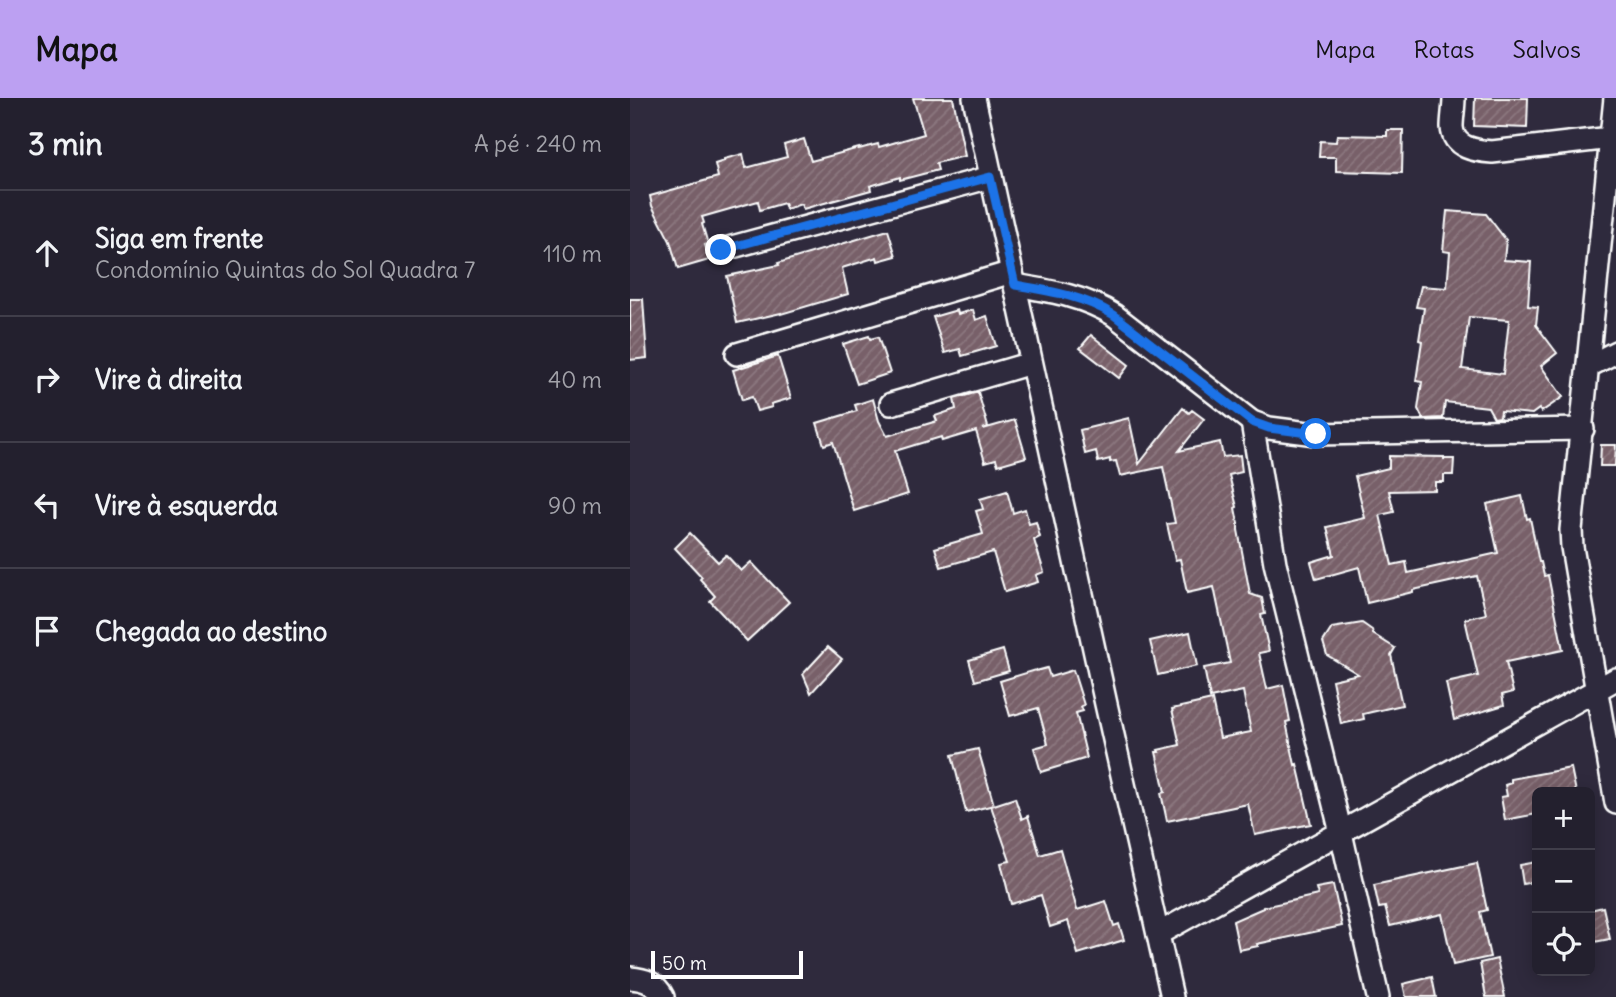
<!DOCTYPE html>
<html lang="pt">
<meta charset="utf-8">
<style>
:root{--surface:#23202e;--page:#2b2836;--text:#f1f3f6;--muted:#a3a3aa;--line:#403e4a;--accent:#bca0f2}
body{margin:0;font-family:Delius,sans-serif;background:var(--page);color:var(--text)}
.controls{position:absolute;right:21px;bottom:21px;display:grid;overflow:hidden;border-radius:10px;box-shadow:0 4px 18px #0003}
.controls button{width:63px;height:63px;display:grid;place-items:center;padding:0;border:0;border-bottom:2px solid var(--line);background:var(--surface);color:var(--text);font:35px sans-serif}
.scale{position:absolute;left:21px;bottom:18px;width:152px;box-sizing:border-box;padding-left:7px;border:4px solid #fff;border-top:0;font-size:19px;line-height:24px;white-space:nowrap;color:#fff;-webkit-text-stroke:5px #2f2a3d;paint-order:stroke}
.stop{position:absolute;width:21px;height:21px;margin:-16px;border:5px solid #1a73e8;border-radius:50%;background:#fff}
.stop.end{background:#1a73e8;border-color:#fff;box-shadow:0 2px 7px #0008}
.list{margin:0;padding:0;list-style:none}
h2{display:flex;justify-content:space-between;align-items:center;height:91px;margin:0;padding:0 28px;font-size:30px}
h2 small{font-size:23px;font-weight:400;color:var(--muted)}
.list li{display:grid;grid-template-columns:46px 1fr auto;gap:21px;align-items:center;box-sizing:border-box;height:126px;padding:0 28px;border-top:2px solid var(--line)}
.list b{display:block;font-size:26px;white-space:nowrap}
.list p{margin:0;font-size:23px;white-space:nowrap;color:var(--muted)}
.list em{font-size:23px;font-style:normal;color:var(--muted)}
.icon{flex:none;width:38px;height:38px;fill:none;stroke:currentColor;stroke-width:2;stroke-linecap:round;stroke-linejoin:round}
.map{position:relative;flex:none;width:986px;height:899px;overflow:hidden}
header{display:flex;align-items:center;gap:42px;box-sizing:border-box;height:98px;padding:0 35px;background:var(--accent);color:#111}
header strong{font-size:33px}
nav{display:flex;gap:38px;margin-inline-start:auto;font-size:24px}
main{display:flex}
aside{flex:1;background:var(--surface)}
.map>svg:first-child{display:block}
</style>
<header>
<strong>Mapa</strong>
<nav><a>Mapa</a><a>Rotas</a><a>Salvos</a></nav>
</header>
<main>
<aside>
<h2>3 min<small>A pé · 240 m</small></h2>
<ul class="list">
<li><svg class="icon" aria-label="ahead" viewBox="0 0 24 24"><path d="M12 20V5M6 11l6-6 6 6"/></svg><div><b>Siga em frente</b><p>Condomínio Quintas do Sol Quadra 7</p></div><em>110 m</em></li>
<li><svg class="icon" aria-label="right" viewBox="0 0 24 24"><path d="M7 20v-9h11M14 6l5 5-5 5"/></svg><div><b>Vire à direita</b></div><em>40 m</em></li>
<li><svg class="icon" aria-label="left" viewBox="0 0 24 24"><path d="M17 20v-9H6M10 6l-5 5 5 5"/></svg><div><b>Vire à esquerda</b></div><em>90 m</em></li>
<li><svg class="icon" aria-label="arrive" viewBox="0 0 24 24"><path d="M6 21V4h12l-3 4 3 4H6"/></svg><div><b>Chegada ao destino</b></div></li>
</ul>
</aside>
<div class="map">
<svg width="986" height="899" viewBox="0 0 986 899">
<defs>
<pattern id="building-hatch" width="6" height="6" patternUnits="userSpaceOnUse" patternTransform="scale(1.75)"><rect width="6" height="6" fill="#786069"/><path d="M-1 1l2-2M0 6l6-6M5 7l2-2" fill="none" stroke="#8c7880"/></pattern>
</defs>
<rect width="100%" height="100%" fill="#2f2a3d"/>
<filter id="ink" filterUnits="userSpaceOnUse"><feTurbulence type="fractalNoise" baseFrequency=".0143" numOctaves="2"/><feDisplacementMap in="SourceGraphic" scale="14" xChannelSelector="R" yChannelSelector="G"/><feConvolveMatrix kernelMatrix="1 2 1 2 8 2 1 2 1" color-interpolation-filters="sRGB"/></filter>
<g filter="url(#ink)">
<g fill="url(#building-hatch)" stroke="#fff" stroke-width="2" fill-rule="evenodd">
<polygon points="283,0 323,0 335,58 306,65 308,72 270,82 270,79 240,88 241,92 173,111 171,106 156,111 154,105 130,112 128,103 72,119 74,125 72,126 78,146 75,147 79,162 48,171 40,143 22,108 20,98 88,79 85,66 94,63 94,61 113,56 116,70 157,59 154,47 174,41 181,63 229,50 229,51 248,46 249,49 294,36"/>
<polygon points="845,0 898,0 897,30 844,28"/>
<polygon points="757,32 773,32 772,75 706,73 706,59 689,59 690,43 706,44 707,37 757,38"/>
<path d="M817,113L856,116L876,142L874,162L901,164L898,208L908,209L906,227L927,255L911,268L933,299L911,314L909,311L902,316L871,313L870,319L864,320L858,309L815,304L813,320L793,321L788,311L792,284L786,283L792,243L789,242L794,210L786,209L791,188L817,190L820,154L813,153ZM839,219L879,222L873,276L832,271Z"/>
<polygon points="258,132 266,158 248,163 247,159 212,170 218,196 151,216 151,215 107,225 97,178 149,167 148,165"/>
<polygon points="0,201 13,201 17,260 0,262"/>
<polygon points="327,212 328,216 343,212 346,222 357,218 366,248 332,258 330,251 315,255 303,219"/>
<polygon points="461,237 499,267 489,280 450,250"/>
<polygon points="239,238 240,241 248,239 260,275 227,286 213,246"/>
<polygon points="148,258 161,300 141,306 142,309 127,313 122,299 112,302 103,272"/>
<polygon points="348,294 358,329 353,331 385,322 396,359 368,367 366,361 355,364 346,333 312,343 311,339 265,353 278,396 224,413 203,344 194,347 187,325 227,313 225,307 243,301 249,323 257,338 307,323 305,318 326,311 324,301"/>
<polygon points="553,310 559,315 562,312 574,321 549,353 590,344 593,359 610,357 612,374 599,377 607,409 605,410 608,425 608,432 620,496 632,500 635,516 631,517 639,553 629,555 637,591 653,587 660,623 656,624 665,667 667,666 681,726 625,737 618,706 537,723 531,695 535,694 526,654 529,654 528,652 550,647 542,611 582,602 590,640 621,634 613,593 580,600 574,570 600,565 584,489 557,495 550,461 545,462 537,426 545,425 533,369 490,378 486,363 480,364 480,361 468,364 466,353 455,356 450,332 499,320 509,366"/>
<polygon points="971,347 986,347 985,368 970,368"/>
<polygon points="759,358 814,359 814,361 824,361 823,377 814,377 814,384 805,384 805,392 759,393 764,414 750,417 762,467 776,464 778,475 868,455 857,406 892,398 897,421 900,420 909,464 911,464 914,478 918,477 933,552 876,564 883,594 872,597 874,607 824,622 816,585 848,578 835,521 856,516 847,478 783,492 783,494 737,505 729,469 686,481 681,464 704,457 697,429 735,420 725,378 759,370"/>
<polygon points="377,393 383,415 395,411 399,426 406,424 410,439 404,442 414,474 406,477 408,484 375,494 363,454 311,469 305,450 353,436 346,413 353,411 350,401"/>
<polygon points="60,435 88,464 96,457 111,473 121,464 159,504 117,543 80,503 85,498 70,481 72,479 45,450"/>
<polygon points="732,525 742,532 743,536 765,550 761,557 772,607 733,616 734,621 711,626 702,582 728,576 697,557 693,544 702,530"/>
<polygon points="560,534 567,568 528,577 520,543"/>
<polygon points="198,549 212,561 181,595 173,576"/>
<polygon points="373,552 379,573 345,583 339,562"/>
<polygon points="417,570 420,579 443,572 454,607 451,608 453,613 446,615 457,660 411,674 404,650 418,646 408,610 380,618 370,583 406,572 406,573"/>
<polygon points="348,651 364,707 336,714 322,657"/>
<polygon points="941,670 946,694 907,694 907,716 875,722 871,699 877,698 875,687 881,685 881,681"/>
<polygon points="385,700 392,721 398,718 410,757 430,751 447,812 476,803 484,828 489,826 494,842 448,856 438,823 420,829 411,797 381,806 371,765 380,763 361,708"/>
<polygon points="907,764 907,783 893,786 890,767"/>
<polygon points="847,765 857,812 850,814 860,859 823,867 812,816 760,828 755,809 749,810 744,787"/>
<polygon points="703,787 712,828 627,846 628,848 609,852 603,823 633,810 633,809 688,797 686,790"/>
<polygon points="973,809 980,841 964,844 963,840 960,841 960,812"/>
<polygon points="867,861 875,899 856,899 850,865"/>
<polygon points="802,879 806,899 776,899 773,886"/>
</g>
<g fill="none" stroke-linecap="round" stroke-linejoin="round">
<defs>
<g id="minor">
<polyline points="344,0 476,606 542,899"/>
<path d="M824,0C824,10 822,20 822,29C823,50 846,53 862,54L981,40"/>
<polyline points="985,0 941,432 942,449 986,705"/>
<polyline points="91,152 361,79"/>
<path d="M385,187C420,193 454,198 484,217L622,324L639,330L686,336L953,331"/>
<polyline points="107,256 382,174"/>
<polyline points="959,268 986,254"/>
<polyline points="261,306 401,265"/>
<polyline points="622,324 645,465 711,735 748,899"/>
<polyline points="528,836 986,581"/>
<path d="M0,880C15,881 26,885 33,899"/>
</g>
</defs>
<use href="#minor" stroke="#fff" stroke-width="26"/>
<use href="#minor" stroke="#2f2a3d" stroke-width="21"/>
</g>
</g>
<g fill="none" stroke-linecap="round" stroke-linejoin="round" filter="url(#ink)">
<path stroke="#1a73e8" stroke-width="9" d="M91,152L360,79L385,187C420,193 453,198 484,217L622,324L639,330L686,336"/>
</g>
</svg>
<div class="controls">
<button>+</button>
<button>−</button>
<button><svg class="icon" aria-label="locate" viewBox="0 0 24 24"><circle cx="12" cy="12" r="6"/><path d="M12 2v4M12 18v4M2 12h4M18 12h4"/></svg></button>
</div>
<div class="scale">50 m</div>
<div class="stop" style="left:686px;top:336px"></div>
<div class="stop end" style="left:91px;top:152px"></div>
</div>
</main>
